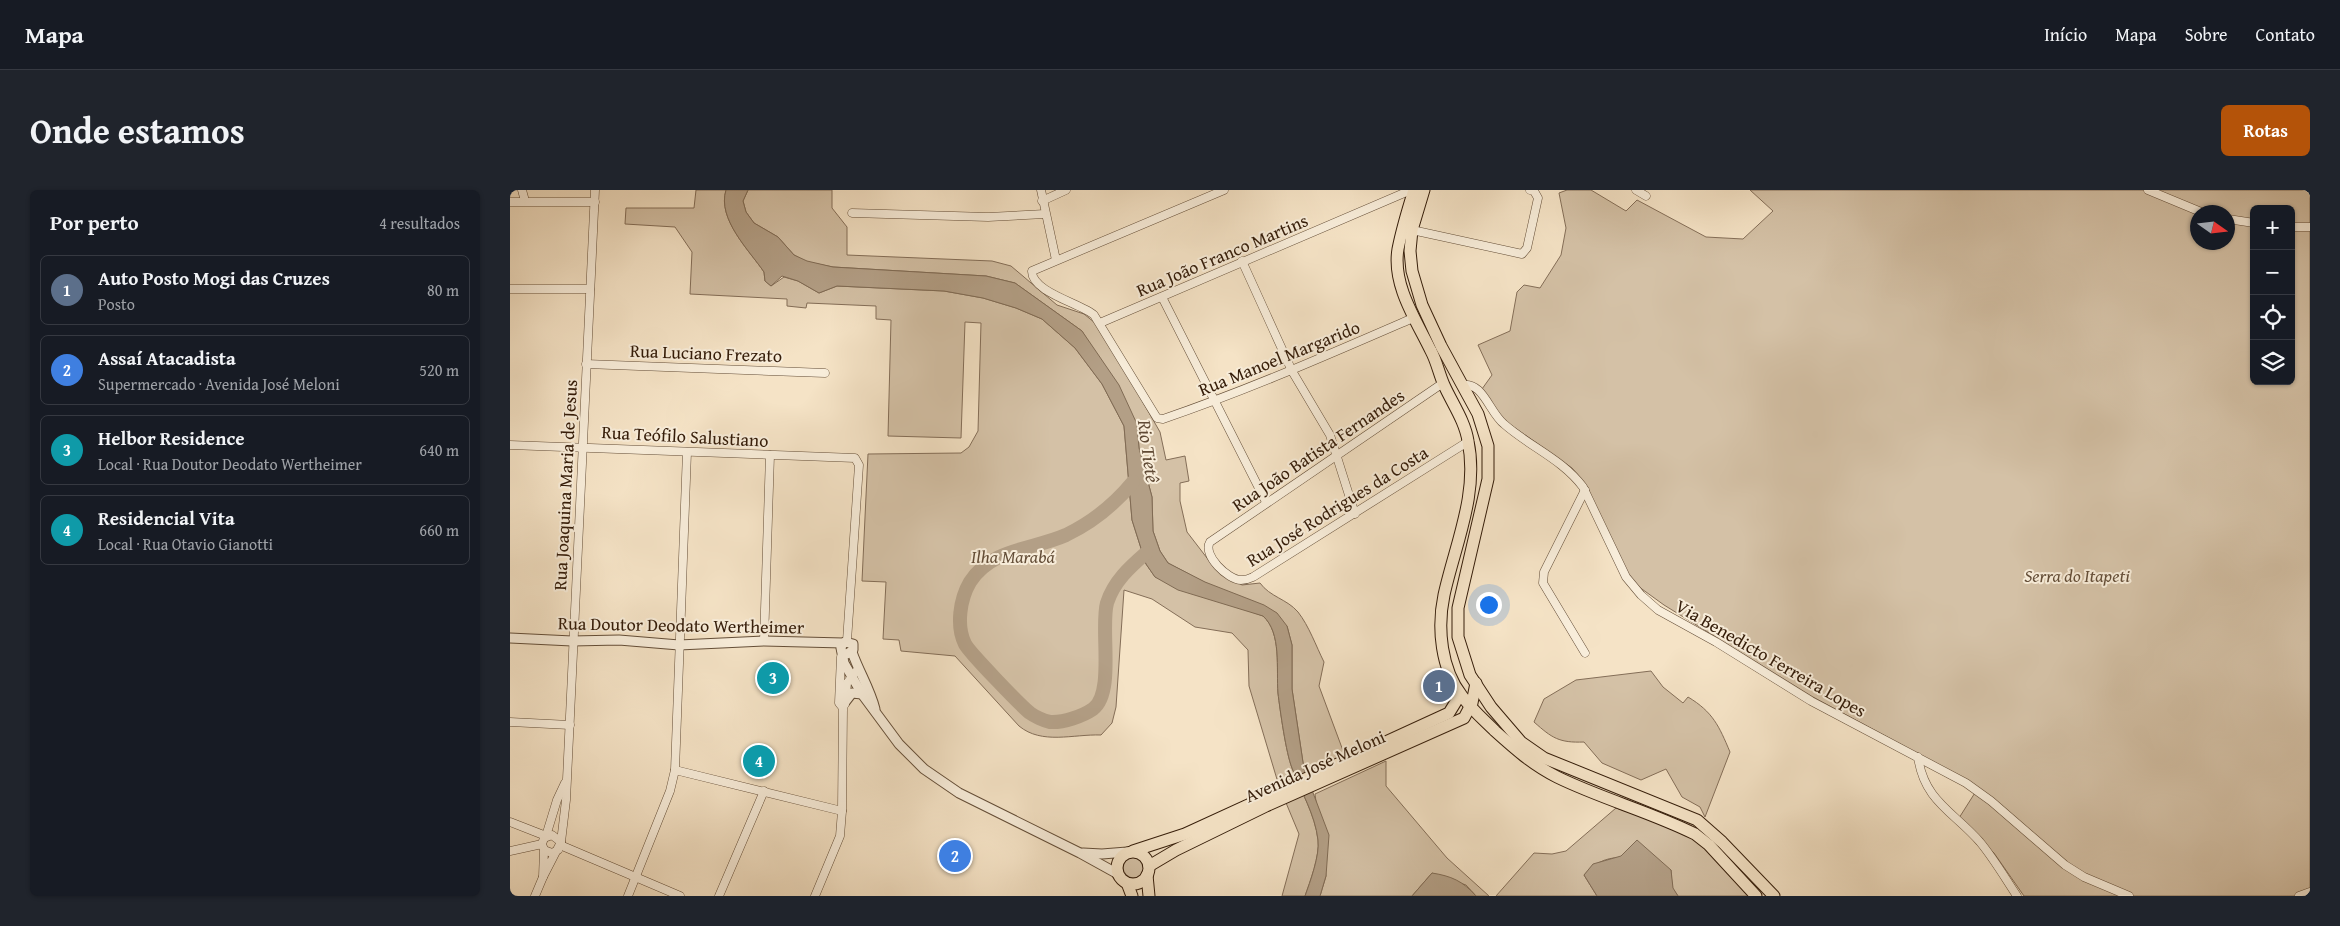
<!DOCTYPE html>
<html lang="pt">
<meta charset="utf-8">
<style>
:root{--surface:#171b24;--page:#20242c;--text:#f1f3f6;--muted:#9ea1a6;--line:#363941;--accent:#b45309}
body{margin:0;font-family:"Gentium Book Plus",serif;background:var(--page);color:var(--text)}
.controls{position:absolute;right:15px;top:15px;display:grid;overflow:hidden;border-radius:8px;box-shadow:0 1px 4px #0004}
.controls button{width:45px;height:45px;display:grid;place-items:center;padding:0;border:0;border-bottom:1px solid var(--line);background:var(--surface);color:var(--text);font:25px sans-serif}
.compass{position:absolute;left:1680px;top:15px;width:45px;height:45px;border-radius:50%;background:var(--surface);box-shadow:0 1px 4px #0004;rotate:104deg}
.you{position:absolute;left:978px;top:414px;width:18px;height:18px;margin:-12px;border:4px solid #fff;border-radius:50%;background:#1a73e8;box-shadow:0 0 0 8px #1a73e833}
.badge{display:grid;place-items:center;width:32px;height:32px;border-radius:50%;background:var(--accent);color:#fff;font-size:16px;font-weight:700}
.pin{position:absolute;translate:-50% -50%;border:2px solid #fff;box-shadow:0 1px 5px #0006}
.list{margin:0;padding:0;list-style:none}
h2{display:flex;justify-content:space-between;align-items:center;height:65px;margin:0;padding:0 20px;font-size:21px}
h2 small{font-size:16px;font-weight:400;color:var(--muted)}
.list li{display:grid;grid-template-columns:32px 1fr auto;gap:15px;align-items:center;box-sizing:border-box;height:70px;margin:0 10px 10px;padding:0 10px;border:1px solid var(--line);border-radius:8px}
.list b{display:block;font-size:19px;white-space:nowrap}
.list p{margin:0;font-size:16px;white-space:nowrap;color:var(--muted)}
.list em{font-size:16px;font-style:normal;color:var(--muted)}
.icon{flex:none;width:28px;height:28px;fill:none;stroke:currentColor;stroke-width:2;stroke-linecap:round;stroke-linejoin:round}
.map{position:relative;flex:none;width:1800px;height:706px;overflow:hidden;border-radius:8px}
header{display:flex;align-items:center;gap:30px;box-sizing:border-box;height:70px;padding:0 25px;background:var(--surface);border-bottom:1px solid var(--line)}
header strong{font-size:24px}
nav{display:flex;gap:28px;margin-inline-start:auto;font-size:18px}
.intro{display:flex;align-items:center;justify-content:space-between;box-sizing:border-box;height:120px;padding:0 30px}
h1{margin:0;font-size:35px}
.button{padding:12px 22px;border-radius:8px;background:var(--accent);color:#fff;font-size:18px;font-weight:700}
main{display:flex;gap:30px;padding:0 30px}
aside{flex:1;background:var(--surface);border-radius:8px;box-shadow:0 1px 4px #0004}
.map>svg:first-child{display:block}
</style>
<header>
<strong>Mapa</strong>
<nav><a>Início</a><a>Mapa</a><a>Sobre</a><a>Contato</a></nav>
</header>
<div class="intro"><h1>Onde estamos</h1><a class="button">Rotas</a></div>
<main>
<aside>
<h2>Por perto<small>4 resultados</small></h2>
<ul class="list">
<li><span class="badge" style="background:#5c6f8a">1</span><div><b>Auto Posto Mogi das Cruzes</b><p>Posto</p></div><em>80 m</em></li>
<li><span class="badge" style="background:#3f7fe0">2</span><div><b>Assaí Atacadista</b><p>Supermercado · Avenida José Meloni</p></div><em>520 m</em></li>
<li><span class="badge" style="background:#0f9aa8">3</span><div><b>Helbor Residence</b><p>Local · Rua Doutor Deodato Wertheimer</p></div><em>640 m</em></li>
<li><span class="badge" style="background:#0f9aa8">4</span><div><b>Residencial Vita</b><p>Local · Rua Otavio Gianotti</p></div><em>660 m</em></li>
</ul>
</aside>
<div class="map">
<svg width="1800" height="706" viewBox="0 0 1800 706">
<rect width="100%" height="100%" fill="#f5e3c6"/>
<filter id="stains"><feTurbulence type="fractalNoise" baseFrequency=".004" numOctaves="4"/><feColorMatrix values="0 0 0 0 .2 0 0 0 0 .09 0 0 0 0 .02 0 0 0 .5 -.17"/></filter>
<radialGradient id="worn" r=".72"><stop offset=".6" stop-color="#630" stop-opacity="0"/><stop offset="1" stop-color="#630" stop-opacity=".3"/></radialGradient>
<g fill="#d4c1a6" stroke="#846e58" fill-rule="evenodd">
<path d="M186,0H216C207,29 239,60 254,82L255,91L261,96L274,87L288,91L309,103L327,96L434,101L473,108L506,118L532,129L565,158L592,194L614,236L622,330L636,374L645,387L753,426C772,443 766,479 768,503C770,520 776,563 782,578C791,602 805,624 808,650C810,665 800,692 795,706H772L789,644L769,596L739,496L738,460L722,443L685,437L642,409L614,400L606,517L602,533L591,545C563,544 532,555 509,536L445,466L391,461L389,450L373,449L376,392L352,391L358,264L451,263L459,257L468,241L471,133L455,132L451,248L378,246L381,130L366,129V116L297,113L296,118L277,116V109L180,104L182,62L165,37L115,34L116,18H184Z"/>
<path d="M238,0H322V18L337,37V65L482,71L501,76L547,115L574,124L590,137L650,242L656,270L675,266L679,291L670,293V311L677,342L707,381L732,395L750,393C760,407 777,409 788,422C799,436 806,456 814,472L809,496L835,566L796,584L794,579L782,499V455L777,436L658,373L650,361L643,341L642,307L629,258L627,234L572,141L505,93L476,86L323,77L297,72L284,65L268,47L244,33L236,22L233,11Z"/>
<path d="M1057,0H1081L1116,21L1127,10L1196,47L1233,49L1263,21L1240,0H1800V706H1514L1484,663L1449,628L1468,598L1453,588L1303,507L1154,415L1125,394L1114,378L1075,293L1062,278L991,228L972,199L982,185L968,155L1000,141L1007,102L1014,95L1030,98L1051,65L1056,38L1049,3ZM1744,19H1781V191H1744ZM1688,22H1718V52H1688Z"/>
<path d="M1141,481L1153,497L1173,513L1178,507C1203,522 1209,536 1220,562L1195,627L1190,617L1172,607L1156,579L1131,590L1092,573L1074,552C1049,553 1042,548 1024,532L1034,509L1066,490Z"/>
<polygon points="876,571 876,596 937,668 979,706 966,706 956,695 922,683 902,706 810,706 816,686 805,604"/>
<path d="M1106,618C1132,627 1162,635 1185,650C1206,664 1222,687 1238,706H1168L1162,698L1161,680C1129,671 1100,655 1074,685L1087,706H986L1024,663L1042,664L1056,661Z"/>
<circle cx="624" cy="677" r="11"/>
</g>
<g fill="#b39f86" stroke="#806b54">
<path d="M216,0H238L233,11L236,22L244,33L268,47L284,65L297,71L323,77L476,86L505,93L572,141L609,195L627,234L629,258L642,307L643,341L650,361L658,373L695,392L754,415L767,423L777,436L782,455V499L794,579L819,645L816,686L810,706H795C800,692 810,665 808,650C805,624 791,602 782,578C776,563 770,520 768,503C766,479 772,443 753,426L668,400L645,387L636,374L622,330L614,236L592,194L565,158L532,129L506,118L473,108L434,101L327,96L309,103L288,91L272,86L261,96L255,91L254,82C239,60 207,29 216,0Z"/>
<polygon points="1127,650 1161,680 1163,698 1168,706 1087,706 1074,685 1083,674 1111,666"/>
<path d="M922,683C941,686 953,691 966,706H902Z"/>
</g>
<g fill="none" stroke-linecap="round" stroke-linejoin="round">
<path stroke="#b39f86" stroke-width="14" d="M623,292C604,315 583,332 556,345C522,360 482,358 460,392C450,409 446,436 455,454C459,462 510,515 520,523C524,526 534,531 540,532C553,533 573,526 583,519C605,503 590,438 597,413C604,391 620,377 636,363"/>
<defs>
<g id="minor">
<polyline points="12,0 15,11"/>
<polyline points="531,0 546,70"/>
<path d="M714,0L522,81C521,102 572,114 584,125L647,228L653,229C738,200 820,164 903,128"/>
<polyline points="1126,0 1136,6"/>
<polyline points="1638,0 1691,22"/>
<polyline points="532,11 556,0"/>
<polyline points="0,12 85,12"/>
<polyline points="342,23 478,27 535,24"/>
<polyline points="1718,29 1744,33"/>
<polyline points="1781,37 1800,37"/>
<polyline points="902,40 1012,64 1017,58 1028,8 1024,1 1020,0"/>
<polyline points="732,71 782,181 820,245 845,324"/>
<polyline points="0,99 80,99"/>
<polyline points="652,107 756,312"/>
<polyline points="590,133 901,0"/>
<polyline points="76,174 315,183"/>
<path d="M933,193L700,352C692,365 718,390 731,390C735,390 739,389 743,387L959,251"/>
<path d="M952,195C973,191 979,222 994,234C1020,257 1052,269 1073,297L1116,387L1131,405L1148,420L1206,452L1301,511L1456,593L1481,611L1555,675L1574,687L1619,706"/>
<polyline points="0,255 345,268 349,275 337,451"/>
<polyline points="1075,300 1034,382 1033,393 1075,463"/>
<polyline points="254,451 260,265"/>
<polyline points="335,514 337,493 348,479"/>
<polyline points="0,532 60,535"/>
<path d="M1408,567C1414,611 1444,622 1470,652C1484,669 1495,688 1507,706"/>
<polyline points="165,580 332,621"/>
<polyline points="0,632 36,646 47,610 55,593"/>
<polyline points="51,652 56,610 85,0"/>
<polyline points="50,655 170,706"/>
<polyline points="34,660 33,687 51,652 42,645 34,648 32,654 34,660 42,663 48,660"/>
<polyline points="0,661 32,654"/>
<polyline points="25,706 33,687"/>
<polyline points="118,706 160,601 165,580 177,262"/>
<polyline points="209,706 254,601"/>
<polyline points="305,706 330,646 332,621 333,518 329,513 331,467"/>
<polyline points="1789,706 1800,702"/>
</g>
<g id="tertiary">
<polyline points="0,448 62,451 109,450 169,455 254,451 333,453"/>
<polyline points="331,456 335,452 343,454 343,460 337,464"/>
<polyline points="331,458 334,473 352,504 389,554 414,579 449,603 570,663 608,684"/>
<path d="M342,462C349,482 360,499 365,519"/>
<polyline points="335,512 342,503 352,504"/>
<polyline points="573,663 592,664 617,662"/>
</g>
<g id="primary">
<path d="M904,0C898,19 892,39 888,59C882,95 906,130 921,161C927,172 929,184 934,195C942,213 955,231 958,251C969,303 945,355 934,405C927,438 931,479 952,506C961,519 974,530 985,541C1005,559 1023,575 1047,587C1092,609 1141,622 1185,644L1199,655L1246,706"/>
<polyline points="914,0 902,40 900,61 902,81 912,115 931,156 968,224 978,256 978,289 948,418 948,447 960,485 981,517 1011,552 1034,568 1187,630 1212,652 1264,706"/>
<polyline points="623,661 675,644 939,523 950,505"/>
<circle cx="623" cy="678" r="16"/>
<polyline points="639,676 666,660 756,616 954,528 962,513 966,493"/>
<polyline points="637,685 639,706"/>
<polyline points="617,693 622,706"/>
</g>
</defs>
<use href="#minor" stroke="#644e38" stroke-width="9"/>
<use href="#tertiary" stroke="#644e38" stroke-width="11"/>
<use href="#primary" stroke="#341c09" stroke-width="13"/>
<use href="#minor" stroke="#f8edda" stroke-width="8"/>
<use href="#tertiary" stroke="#f8edda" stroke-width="9"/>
<use href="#primary" stroke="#f5e3c6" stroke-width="11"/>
</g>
<g text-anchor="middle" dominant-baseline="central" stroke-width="4" stroke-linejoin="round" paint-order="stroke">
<g font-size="18" fill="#341c09" stroke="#f8edda">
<text transform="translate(712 65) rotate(-23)">Rua João Franco Martins</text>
<text transform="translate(196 163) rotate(2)">Rua Luciano Frezato</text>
<text transform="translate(769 168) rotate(-22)">Rua Manoel Margarido</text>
<text transform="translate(175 246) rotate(3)">Rua Teófilo Salustiano</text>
<text transform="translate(808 260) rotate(-34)">Rua João Batista Fernandes</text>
<text transform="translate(55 295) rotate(-87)">Rua Joaquina Maria de Jesus</text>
<text transform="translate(827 316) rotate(-32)">Rua José Rodrigues da Costa</text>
<text transform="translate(171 435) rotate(1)">Rua Doutor Deodato Wertheimer</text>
<text transform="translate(1261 468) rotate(30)">Via Benedicto Ferreira Lopes</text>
<text transform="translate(805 576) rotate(-24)">Avenida José Meloni</text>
</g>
<g font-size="18" font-style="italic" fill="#644e38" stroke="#f8edda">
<text x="503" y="366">Ilha Marabá</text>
<text x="1567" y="385">Serra do Itapeti</text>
</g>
<g font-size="19" font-style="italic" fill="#604a35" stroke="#f8edda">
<text transform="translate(639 261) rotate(82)">Rio Tietê</text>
</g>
</g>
<rect width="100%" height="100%" filter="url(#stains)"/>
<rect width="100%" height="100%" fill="url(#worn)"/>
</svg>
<div class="controls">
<button>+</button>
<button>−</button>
<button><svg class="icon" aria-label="locate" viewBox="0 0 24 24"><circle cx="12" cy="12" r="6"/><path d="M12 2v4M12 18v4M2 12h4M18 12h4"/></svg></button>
<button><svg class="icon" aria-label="layers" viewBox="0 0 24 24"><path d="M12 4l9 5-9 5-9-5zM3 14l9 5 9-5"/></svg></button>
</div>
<svg class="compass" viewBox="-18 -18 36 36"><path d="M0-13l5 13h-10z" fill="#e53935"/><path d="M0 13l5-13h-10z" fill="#9ea1a6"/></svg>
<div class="you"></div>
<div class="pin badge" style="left:929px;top:496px;background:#5c6f8a">1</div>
<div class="pin badge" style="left:445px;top:666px;background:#3f7fe0">2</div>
<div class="pin badge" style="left:263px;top:488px;background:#0f9aa8">3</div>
<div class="pin badge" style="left:249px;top:571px;background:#0f9aa8">4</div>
</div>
</main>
